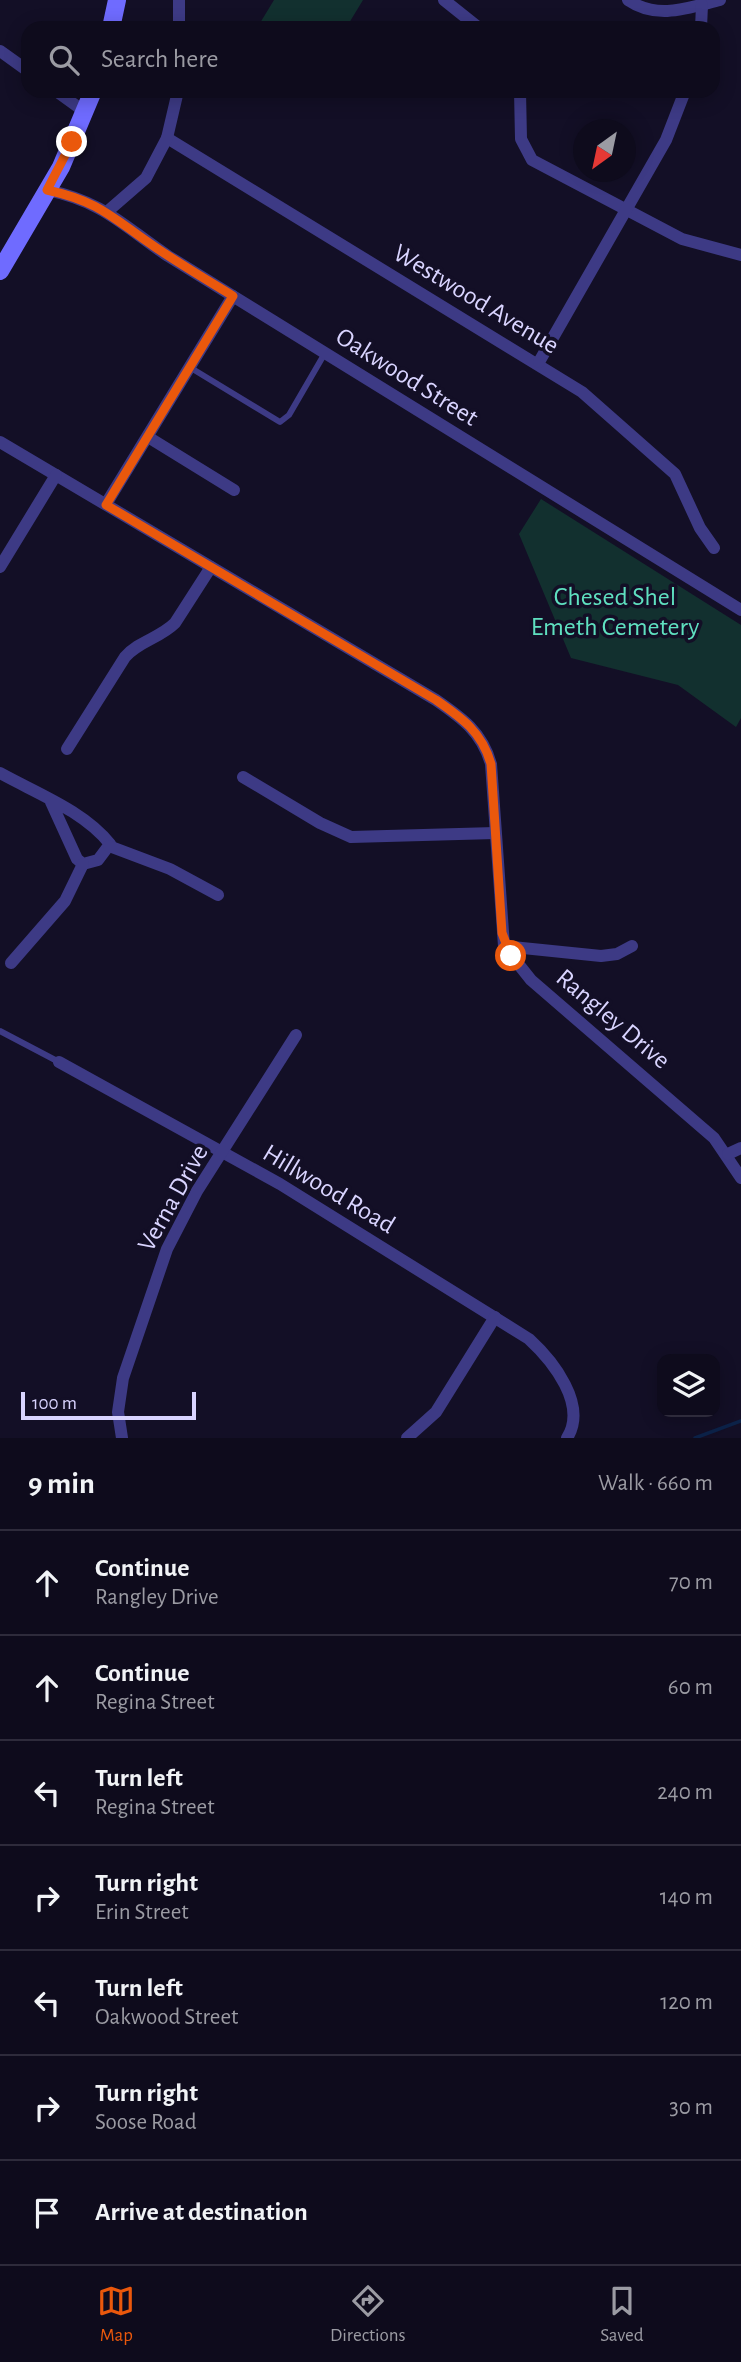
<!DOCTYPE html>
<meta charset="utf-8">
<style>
:root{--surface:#0e0b1c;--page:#1c1929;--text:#f1f3f6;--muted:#9b9ba3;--line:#2e2b3b;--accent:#ea580c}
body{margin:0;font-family:"Alegreya Sans",sans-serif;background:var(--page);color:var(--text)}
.controls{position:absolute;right:21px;bottom:21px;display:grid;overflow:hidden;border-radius:14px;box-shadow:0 4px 18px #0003}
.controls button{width:63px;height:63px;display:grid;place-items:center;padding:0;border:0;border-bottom:2px solid var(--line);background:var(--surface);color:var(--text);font:35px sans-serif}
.compass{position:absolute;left:573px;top:119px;width:63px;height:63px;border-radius:50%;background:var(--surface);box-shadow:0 4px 18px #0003;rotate:213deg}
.scale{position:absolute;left:21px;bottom:18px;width:175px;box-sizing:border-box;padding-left:7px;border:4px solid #d9d4ff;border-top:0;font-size:19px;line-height:24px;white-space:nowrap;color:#d9d4ff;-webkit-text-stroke:5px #130f26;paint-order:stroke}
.stop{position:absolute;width:21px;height:21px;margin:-16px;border:5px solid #ea580c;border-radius:50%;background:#fff}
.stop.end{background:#ea580c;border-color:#fff;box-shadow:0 2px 7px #0008}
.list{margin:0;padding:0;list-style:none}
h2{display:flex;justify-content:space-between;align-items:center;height:91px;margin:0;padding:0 28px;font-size:30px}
h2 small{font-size:23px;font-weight:400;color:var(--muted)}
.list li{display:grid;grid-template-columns:46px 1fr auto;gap:21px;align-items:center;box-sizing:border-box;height:105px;padding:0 28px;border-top:2px solid var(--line)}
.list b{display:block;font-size:26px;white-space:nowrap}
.list p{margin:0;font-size:23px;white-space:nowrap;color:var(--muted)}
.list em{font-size:23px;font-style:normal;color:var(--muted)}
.icon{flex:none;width:38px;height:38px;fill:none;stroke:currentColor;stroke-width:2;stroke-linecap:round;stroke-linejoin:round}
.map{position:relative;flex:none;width:741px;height:1438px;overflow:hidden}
.search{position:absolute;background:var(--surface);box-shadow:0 4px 18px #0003;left:21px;right:21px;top:21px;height:77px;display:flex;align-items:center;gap:18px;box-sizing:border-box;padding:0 24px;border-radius:21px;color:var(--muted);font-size:26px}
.sheet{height:826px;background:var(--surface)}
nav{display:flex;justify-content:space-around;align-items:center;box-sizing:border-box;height:98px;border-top:2px solid var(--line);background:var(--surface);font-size:19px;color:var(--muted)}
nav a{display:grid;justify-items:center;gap:4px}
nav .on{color:var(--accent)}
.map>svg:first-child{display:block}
</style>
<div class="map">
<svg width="741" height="1438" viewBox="0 0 741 1438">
<rect width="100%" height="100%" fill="#130f26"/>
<g fill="#12302f">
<polygon points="274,0 363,0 346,28 257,28"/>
<polygon points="541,499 741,625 741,718 736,727 678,685 571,658 519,534"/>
</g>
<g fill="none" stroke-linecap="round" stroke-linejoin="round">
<polyline stroke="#0c2248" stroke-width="3.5" points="695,1438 741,1421"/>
<g stroke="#3d3a85" stroke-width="6">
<polyline points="191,368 280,422 289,415 325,353"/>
<polyline points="0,1031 59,1062"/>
</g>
<g stroke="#3d3a85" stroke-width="12">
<polyline points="179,0 179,28"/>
<polyline points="444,0 479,28"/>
<path d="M628,0C657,20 688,8 720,0"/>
<polyline points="701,28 702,5"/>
<polyline points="0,51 28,71"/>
<polyline points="56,91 85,112"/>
<polyline points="520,91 521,139 532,160 682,239 741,255"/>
<polyline points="167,138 582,392 675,474 700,528 714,548"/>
<path d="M47,190C104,202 122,225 168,256L741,610"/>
<polyline points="108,211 146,178 167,138 178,91"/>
<polyline points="539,362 666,140 685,91"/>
<polyline points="148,437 234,490"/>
<path d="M0,442L436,700C462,718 482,732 491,764L504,946L531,980L714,1138L741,1178"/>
<polyline points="106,504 233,296"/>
<polyline points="0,567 56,475"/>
<path d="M67,749L125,657C139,641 160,638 175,623L211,567"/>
<path d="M0,773C36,793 84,811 110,844L98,860L83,864L77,859L51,802"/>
<polyline points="243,777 320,823 351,837 495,833"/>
<polyline points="109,846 170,869 218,895"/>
<polyline points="504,946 601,956 617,954 632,946"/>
<polyline points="11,963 65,901 83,864"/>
<path d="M59,1062L280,1184L529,1339C553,1361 588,1405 567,1438"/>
<polyline points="728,1154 741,1148"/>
<polyline points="122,1438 118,1412 123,1378 167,1249 197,1191 296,1035"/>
<polyline points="407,1438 436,1412 495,1317"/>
</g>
<g stroke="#6f6bff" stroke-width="18">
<polyline points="111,28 117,0"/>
<polyline points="0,271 61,167 93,91"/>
</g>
</g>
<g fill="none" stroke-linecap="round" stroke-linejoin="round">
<path stroke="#ea580c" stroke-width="9" d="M72,142L47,190C101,202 112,218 155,247C180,264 207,280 233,296L106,505L436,700C462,718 482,732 491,764L502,933L511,956"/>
</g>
<g text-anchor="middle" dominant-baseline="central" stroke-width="7" stroke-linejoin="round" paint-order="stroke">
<g font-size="26" fill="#d9d4ff" stroke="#130f26">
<text transform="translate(476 299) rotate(31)">Westwood Avenue</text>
<text transform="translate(407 377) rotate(32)">Oakwood Street</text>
<text transform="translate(613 1019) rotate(40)">Rangley Drive</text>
<text transform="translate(329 1189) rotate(31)">Hillwood Road</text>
<text transform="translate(173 1198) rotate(-61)">Verna Drive</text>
</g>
<g font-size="26" fill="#5fe0c0" stroke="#130f26">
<text x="615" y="597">Chesed Shel<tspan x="615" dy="30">Emeth Cemetery</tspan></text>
</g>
</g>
</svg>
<div class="controls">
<button><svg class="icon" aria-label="layers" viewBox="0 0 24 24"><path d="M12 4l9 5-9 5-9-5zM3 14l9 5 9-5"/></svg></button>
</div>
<svg class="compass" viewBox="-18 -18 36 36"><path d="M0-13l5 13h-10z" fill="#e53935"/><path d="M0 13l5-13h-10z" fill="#9b9ba3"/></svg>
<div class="scale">100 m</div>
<div class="stop" style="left:511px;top:956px"></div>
<div class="stop end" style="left:72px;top:142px"></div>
<div class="search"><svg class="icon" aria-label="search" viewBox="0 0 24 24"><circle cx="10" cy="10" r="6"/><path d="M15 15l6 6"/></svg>Search here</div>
</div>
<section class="sheet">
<h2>9 min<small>Walk · 660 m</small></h2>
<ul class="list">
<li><svg class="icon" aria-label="ahead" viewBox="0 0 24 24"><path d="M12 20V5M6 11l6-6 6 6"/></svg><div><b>Continue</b><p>Rangley Drive</p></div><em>70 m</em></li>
<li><svg class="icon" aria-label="ahead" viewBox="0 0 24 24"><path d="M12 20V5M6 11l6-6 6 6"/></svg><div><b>Continue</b><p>Regina Street</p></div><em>60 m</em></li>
<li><svg class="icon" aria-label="left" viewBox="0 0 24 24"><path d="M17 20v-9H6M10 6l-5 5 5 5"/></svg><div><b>Turn left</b><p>Regina Street</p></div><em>240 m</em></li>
<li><svg class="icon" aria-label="right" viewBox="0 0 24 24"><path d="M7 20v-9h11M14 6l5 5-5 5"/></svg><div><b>Turn right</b><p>Erin Street</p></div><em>140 m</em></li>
<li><svg class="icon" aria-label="left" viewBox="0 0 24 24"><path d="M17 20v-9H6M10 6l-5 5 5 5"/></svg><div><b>Turn left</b><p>Oakwood Street</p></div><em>120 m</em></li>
<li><svg class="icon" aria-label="right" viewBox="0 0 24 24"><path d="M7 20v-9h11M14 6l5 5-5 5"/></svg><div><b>Turn right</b><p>Soose Road</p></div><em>30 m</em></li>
<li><svg class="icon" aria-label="arrive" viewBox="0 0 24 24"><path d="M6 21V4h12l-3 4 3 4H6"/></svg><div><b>Arrive at destination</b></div></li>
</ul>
</section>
<nav>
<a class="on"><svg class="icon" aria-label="map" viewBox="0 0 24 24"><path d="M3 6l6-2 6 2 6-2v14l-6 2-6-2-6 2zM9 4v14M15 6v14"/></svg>Map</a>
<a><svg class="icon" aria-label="directions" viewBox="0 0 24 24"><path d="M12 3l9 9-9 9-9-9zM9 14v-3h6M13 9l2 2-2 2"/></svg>Directions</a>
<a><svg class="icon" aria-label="saved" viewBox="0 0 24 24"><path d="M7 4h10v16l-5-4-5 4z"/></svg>Saved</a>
</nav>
